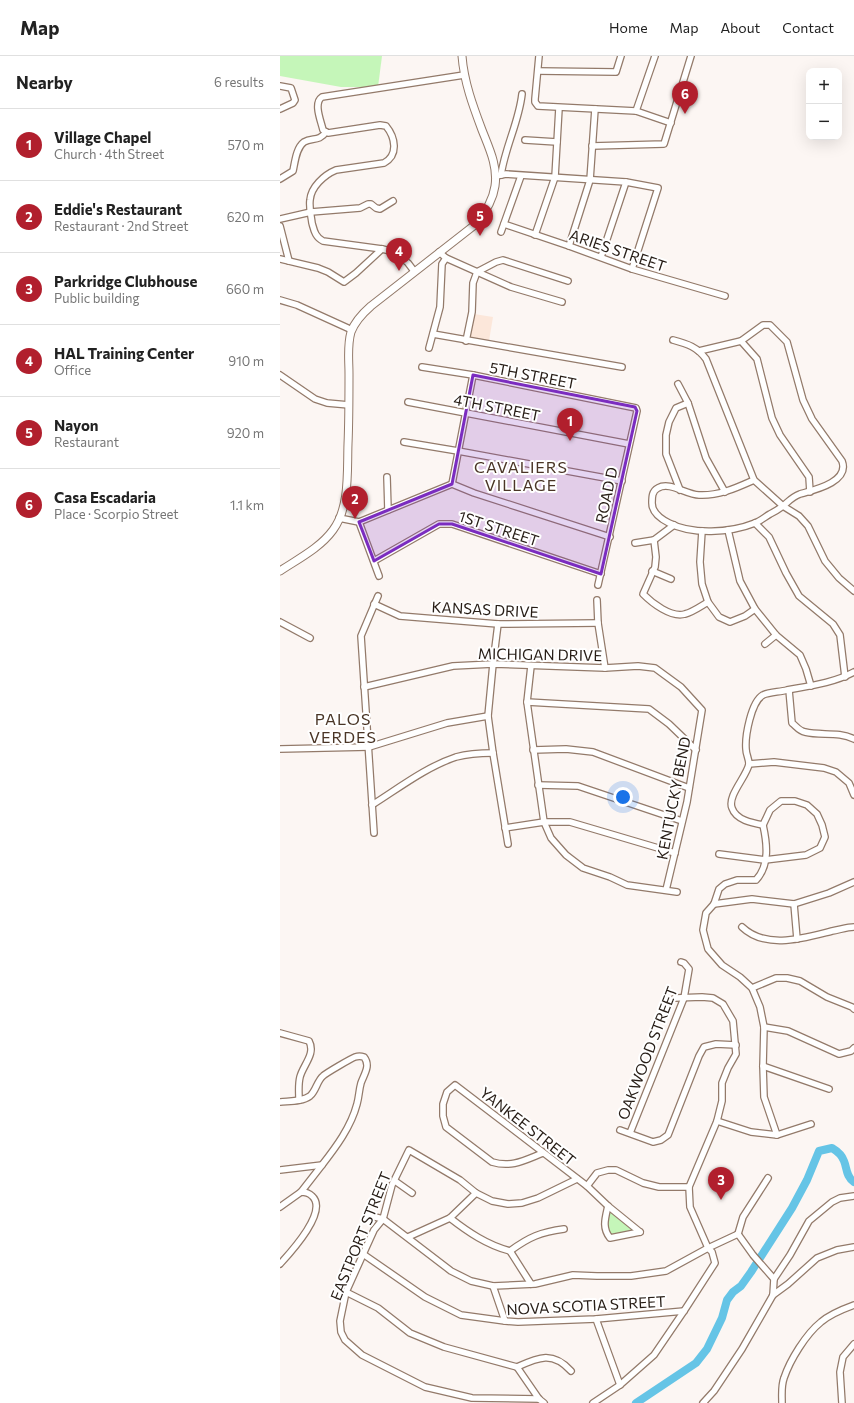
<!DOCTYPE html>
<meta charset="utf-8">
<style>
:root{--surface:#fff;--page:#f2f2f2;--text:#222;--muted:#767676;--line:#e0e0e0;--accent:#b11f2d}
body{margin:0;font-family:Commissioner,sans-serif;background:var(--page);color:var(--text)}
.controls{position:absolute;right:12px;top:12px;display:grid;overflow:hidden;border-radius:8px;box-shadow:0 4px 16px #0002}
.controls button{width:36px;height:36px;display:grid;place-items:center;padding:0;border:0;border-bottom:1px solid var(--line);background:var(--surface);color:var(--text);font:20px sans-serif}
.you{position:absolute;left:343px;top:741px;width:14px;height:14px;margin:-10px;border:3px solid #fff;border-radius:50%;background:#1a73e8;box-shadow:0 0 0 6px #1a73e833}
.badge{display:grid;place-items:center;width:26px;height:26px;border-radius:50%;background:var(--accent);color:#fff;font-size:13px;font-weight:700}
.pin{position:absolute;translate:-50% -33px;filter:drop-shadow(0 1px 2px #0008)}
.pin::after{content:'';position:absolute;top:21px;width:14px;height:12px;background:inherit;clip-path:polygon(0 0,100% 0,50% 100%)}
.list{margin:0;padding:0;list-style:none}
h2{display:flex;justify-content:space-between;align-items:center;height:52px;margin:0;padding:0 16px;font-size:17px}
h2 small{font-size:13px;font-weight:400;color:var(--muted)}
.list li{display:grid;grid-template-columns:26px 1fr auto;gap:12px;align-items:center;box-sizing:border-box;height:72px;padding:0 16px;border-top:1px solid var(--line)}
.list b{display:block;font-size:15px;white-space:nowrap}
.list p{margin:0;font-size:13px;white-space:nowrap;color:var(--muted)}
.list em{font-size:13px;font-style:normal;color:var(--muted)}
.map{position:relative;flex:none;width:574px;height:1347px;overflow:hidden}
header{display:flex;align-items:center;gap:24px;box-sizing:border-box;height:56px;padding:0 20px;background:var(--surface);border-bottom:1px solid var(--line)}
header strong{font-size:19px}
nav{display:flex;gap:22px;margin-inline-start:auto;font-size:14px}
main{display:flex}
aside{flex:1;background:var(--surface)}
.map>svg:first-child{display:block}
</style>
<header>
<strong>Map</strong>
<nav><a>Home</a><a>Map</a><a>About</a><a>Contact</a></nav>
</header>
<main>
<aside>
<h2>Nearby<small>6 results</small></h2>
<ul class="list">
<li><span class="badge">1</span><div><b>Village Chapel</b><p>Church · 4th Street</p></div><em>570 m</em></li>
<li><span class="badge">2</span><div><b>Eddie's Restaurant</b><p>Restaurant · 2nd Street</p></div><em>620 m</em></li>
<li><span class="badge">3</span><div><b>Parkridge Clubhouse</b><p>Public building</p></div><em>660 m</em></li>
<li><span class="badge">4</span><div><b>HAL Training Center</b><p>Office</p></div><em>910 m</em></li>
<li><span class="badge">5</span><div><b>Nayon</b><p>Restaurant</p></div><em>920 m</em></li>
<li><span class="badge">6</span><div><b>Casa Escadaria</b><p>Place · Scorpio Street</p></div><em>1.1 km</em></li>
</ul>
</aside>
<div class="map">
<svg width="574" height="1347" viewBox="0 0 574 1347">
<rect width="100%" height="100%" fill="#fcf6f3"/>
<polygon fill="#fce7da" points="194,258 213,261 209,285 190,282"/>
<g fill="#c5f6b9">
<polygon points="0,0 102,0 98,31 61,31 0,20"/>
<polygon points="328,1150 359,1176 330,1182 325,1176"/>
</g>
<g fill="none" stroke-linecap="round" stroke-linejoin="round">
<path stroke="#65c4e6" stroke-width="8" d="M356,1347L416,1307L427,1293L442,1262L447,1244L453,1236L461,1230L471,1216L512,1152L527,1124L539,1095L552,1092C557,1095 562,1099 564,1105C567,1112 566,1121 574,1126"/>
<defs>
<g id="minor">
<polyline points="259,0 255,43 255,46 258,50 356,55 391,67"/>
<polyline points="258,15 336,16 341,0"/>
<polyline points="0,30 11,32 15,44 13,47 0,53"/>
<polyline points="356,55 375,0"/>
<polyline points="245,84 277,86"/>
<polyline points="312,90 384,88 411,0"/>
<path d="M221,119C225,91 239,66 242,38"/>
<polyline points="216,120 226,118 346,126 378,132 352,213"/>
<path d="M0,123L13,115C15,106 16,92 24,86C32,81 39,86 46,76"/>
<polyline points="0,163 31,156 80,152 88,148 91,148 96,152 100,153 113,145"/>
<polyline points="224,168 289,190 352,213 445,240"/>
<polyline points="0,170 9,205"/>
<polyline points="221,176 241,120"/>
<polyline points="255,179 275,121 279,52"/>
<polyline points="289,190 310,124 315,53"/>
<polyline points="159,196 166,202 231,231 282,246"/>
<polyline points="321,201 346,126"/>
<polyline points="0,203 38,212 48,216 64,226 76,217 102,193"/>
<path d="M134,215L128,207L115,196L102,193L43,185C35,181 34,174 32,167C31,159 29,152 30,144C31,131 44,119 56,114L104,107C119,99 115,81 106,70L100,69L48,77L43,74C41,65 33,47 42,41L184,19"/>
<polyline points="0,244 17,249 72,274"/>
<polyline points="153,278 342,311"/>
<path d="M393,284C408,288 417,291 426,303L474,424L503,450L519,460L528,470L545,505L559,522L574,535"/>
<polyline points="186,285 192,256 193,227 197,216 216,206 223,204 288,225"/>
<polyline points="461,285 477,303 492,362 500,379 529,421 530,436"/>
<polyline points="149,292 160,251 162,208 166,202"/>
<path d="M419,295L461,285L483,269H490L507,286L523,344L532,363L562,405C570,426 534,434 520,438C512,441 509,445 503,450C499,453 494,456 490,458C485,461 480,465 475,467C450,477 412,479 389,467C381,463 372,457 372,447C372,441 372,435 378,432C390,425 406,439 419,439C439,440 456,432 474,424"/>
<polyline points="142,311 193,319 356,352 357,355 318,529"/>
<polyline points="0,319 35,343 47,347 69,349"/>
<polyline points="398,328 408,347 426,402 445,436"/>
<polyline points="128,346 349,388"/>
<polyline points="124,386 178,395 342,425"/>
<polyline points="107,421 108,454"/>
<polyline points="172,428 193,319"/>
<polyline points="400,434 386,398 386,379 389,366 396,352 408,347"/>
<polyline points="59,462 79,466"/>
<polyline points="79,466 172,428 194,437 330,481"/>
<polyline points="79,466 99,520"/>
<polyline points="475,467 489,481 506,517 519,540 553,568 560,579 565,621"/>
<polyline points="448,474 460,525 475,553 496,579 520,599 526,613 531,630"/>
<polyline points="422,475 420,506 422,528 428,546 439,561 450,566 465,560 475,553"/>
<path d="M374,484L376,501L375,511L363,538C372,547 391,562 405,558C413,556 421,550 428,546"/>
<polyline points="355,487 374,484 394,469"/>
<polyline points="94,505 159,468 172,468 321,518"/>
<polyline points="372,515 391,523"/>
<polyline points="317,544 318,567 325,612"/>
<polyline points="94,548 120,560 218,568 318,567"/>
<polyline points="0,566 30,582"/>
<polyline points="218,568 213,608 208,660 213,697 228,788"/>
<polyline points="485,588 496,579"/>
<polyline points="251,610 247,646 264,766 271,782 286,799 303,812 330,821 347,829 397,836"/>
<polyline points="84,631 173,610 213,608 325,612 358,610 375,612 401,631 422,654 407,746 386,834"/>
<path d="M509,634L512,667C516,670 519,675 525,676C541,680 558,675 574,683"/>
<polyline points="247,646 369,653 389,668 416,694"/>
<polyline points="0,693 89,691 167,667 208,660"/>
<polyline points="253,694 286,693 313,696 409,732"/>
<polyline points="469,708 494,706 544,712 556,716 569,727 574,739"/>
<polyline points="258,729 298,730 402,765"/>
<path d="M92,749C119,732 146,711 176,701C187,698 200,697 213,697"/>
<path d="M483,769C487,787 490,809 476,824H457L445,828L439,833L434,848L426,857L423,874L428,893L442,909L460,921L472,932L480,951L484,971L483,1010L484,1041L497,1079"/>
<path d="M483,769C472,767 456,764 452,752C447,740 467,720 469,708C469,703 466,698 466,693C465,680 471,646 483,639C489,636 500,636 507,634C529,630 554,627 574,616"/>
<polyline points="225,772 264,766 290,766 395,797"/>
<polyline points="94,777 81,580 98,540"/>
<polyline points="439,798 485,804 526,799 540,792 545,781 542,769 537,758 527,749 515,745 501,745 490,754 483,769"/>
<polyline points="434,848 472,843 514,848 549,837 574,826"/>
<polyline points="514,848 517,883"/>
<path d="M462,871C486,894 524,882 552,875C559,874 567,871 574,871"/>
<polyline points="472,932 496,922 507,922 520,925 547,941 572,951 574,953"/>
<polyline points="484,971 508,975 559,998 571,995 574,992"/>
<path d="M0,977L29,985C36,998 23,1009 20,1021C18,1029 19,1036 19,1044"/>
<polyline points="483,1010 549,1033"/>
<path d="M0,1046C9,1045 22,1046 30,1040C36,1035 37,1025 43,1020C46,1017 72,1002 75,1001C78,1000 81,1000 84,1001C91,1010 84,1018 81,1027C79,1034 79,1041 77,1048C71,1071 56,1091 42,1109L0,1114"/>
<polyline points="437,1065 471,1076 497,1079 531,1068"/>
<polyline points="340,1074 373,1086 381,1084 388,1079 419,1000 424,991 436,988 456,989"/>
<polyline points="350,1077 404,942 409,913 404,907 401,906"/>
<path d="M263,1097C245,1104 232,1112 212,1106L166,1071L163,1060V1048L167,1036L175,1029L307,1130L328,1150L360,1176"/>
<polyline points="115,1125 132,1137"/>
<polyline points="307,1130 317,1117 328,1114 336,1114 363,1127 379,1131 409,1131"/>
<polyline points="21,1136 42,1109"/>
<path d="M328,1150C325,1163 322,1172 330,1182L360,1176"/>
<path d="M0,1151L21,1136C26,1136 29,1137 32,1140C49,1155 10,1197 0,1208"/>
<polyline points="87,1159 103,1163 171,1215 191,1225 213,1230 255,1228 293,1219 317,1220 351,1220 386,1215 428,1192 458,1178"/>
<path d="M170,1162C188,1176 207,1189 230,1195L251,1228"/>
<polyline points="458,1178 463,1161 488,1122"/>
<polyline points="128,1181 170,1162 196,1137"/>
<path d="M230,1195C249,1181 261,1176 284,1173"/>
<polyline points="83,1198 145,1241 181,1259 225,1265 238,1266 316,1263 404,1255"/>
<polyline points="494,1223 510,1199 529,1165 552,1146 560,1142 574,1140"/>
<polyline points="213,1230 225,1265"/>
<polyline points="66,1236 98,1252 130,1277 164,1291 237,1311 259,1343 264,1347"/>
<polyline points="493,1239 508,1228 537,1202 557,1194 574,1191"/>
<polyline points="316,1263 340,1329"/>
<path d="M237,1311C259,1301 273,1295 291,1315"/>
<polyline points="259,1343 192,1342 145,1331 82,1299 65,1284 61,1276 60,1265 66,1236 94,1174 103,1163 112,1129 129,1094 180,1124 196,1137 212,1145 228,1148 242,1147 258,1142 297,1123"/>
<polyline points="313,1347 340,1329 374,1299 404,1255 435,1207 432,1196 428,1192 410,1151 409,1131 437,1065 442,1045 442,1027 448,1012 456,998 453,965 443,948 433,942 422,941 395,942"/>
<polyline points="423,1347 434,1335 462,1293 493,1239 494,1223 473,1199 458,1178"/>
<path d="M502,1347C502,1339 501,1330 504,1322C510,1304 526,1278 541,1266C550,1258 563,1253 574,1249"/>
<polyline points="562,1347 560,1316 563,1301 574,1288"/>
</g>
<path id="major" d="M0,515C18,503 40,492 53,474C70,451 67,416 68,388C69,365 69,342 69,318C69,304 67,290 71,276C75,265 83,257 91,250L196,168C205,157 213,144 215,130C218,110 209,92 202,74C193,50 184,26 182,0"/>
</defs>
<use href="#minor" stroke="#937a6a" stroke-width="8"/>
<use href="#major" stroke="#937a6a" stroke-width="9"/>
<use href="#minor" stroke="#fff" stroke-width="5.5"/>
<use href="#major" stroke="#fff" stroke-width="7"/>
</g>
<path fill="#7b2cbf" fill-opacity="0.2" stroke="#7b2cbf" stroke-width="3" stroke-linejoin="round" d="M193,319L355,351L357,355L321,518L172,468H159L94,505L79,466L172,428Z"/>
<g text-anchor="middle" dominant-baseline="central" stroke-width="4" stroke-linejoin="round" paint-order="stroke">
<g font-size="15" fill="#271d16" stroke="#fff">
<text transform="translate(338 194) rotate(19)">ARIES STREET</text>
<text transform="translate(253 319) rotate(11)">5TH STREET</text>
<text transform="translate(217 351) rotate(11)">4TH STREET</text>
<text transform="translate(326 439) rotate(-78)">ROAD D</text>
<text transform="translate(219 472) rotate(18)">1ST STREET</text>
<text transform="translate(205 553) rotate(3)">KANSAS DRIVE</text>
<text transform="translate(260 598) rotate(1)">MICHIGAN DRIVE</text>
<text transform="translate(393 742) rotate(-79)">KENTUCKY BEND</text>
<text transform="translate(367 997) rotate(-69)">OAKWOOD STREET</text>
<text transform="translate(248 1070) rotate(38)">YANKEE STREET</text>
<text transform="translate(80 1180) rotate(-68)">EASTPORT STREET</text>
<text transform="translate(306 1249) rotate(-3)">NOVA SCOTIA STREET</text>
</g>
<g font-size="16" letter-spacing="1" fill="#4a3526" stroke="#fff">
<text x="241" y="410">CAVALIERS<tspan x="241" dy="18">VILLAGE</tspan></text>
<text x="63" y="662">PALOS<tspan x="63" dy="18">VERDES</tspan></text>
</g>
</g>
</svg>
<div class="controls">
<button>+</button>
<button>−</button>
</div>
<div class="you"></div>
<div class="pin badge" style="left:290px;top:385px">1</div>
<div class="pin badge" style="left:75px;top:463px">2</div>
<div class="pin badge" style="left:441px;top:1144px">3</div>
<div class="pin badge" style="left:119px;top:215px">4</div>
<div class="pin badge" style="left:200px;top:180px">5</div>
<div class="pin badge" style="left:405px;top:58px">6</div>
</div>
</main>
